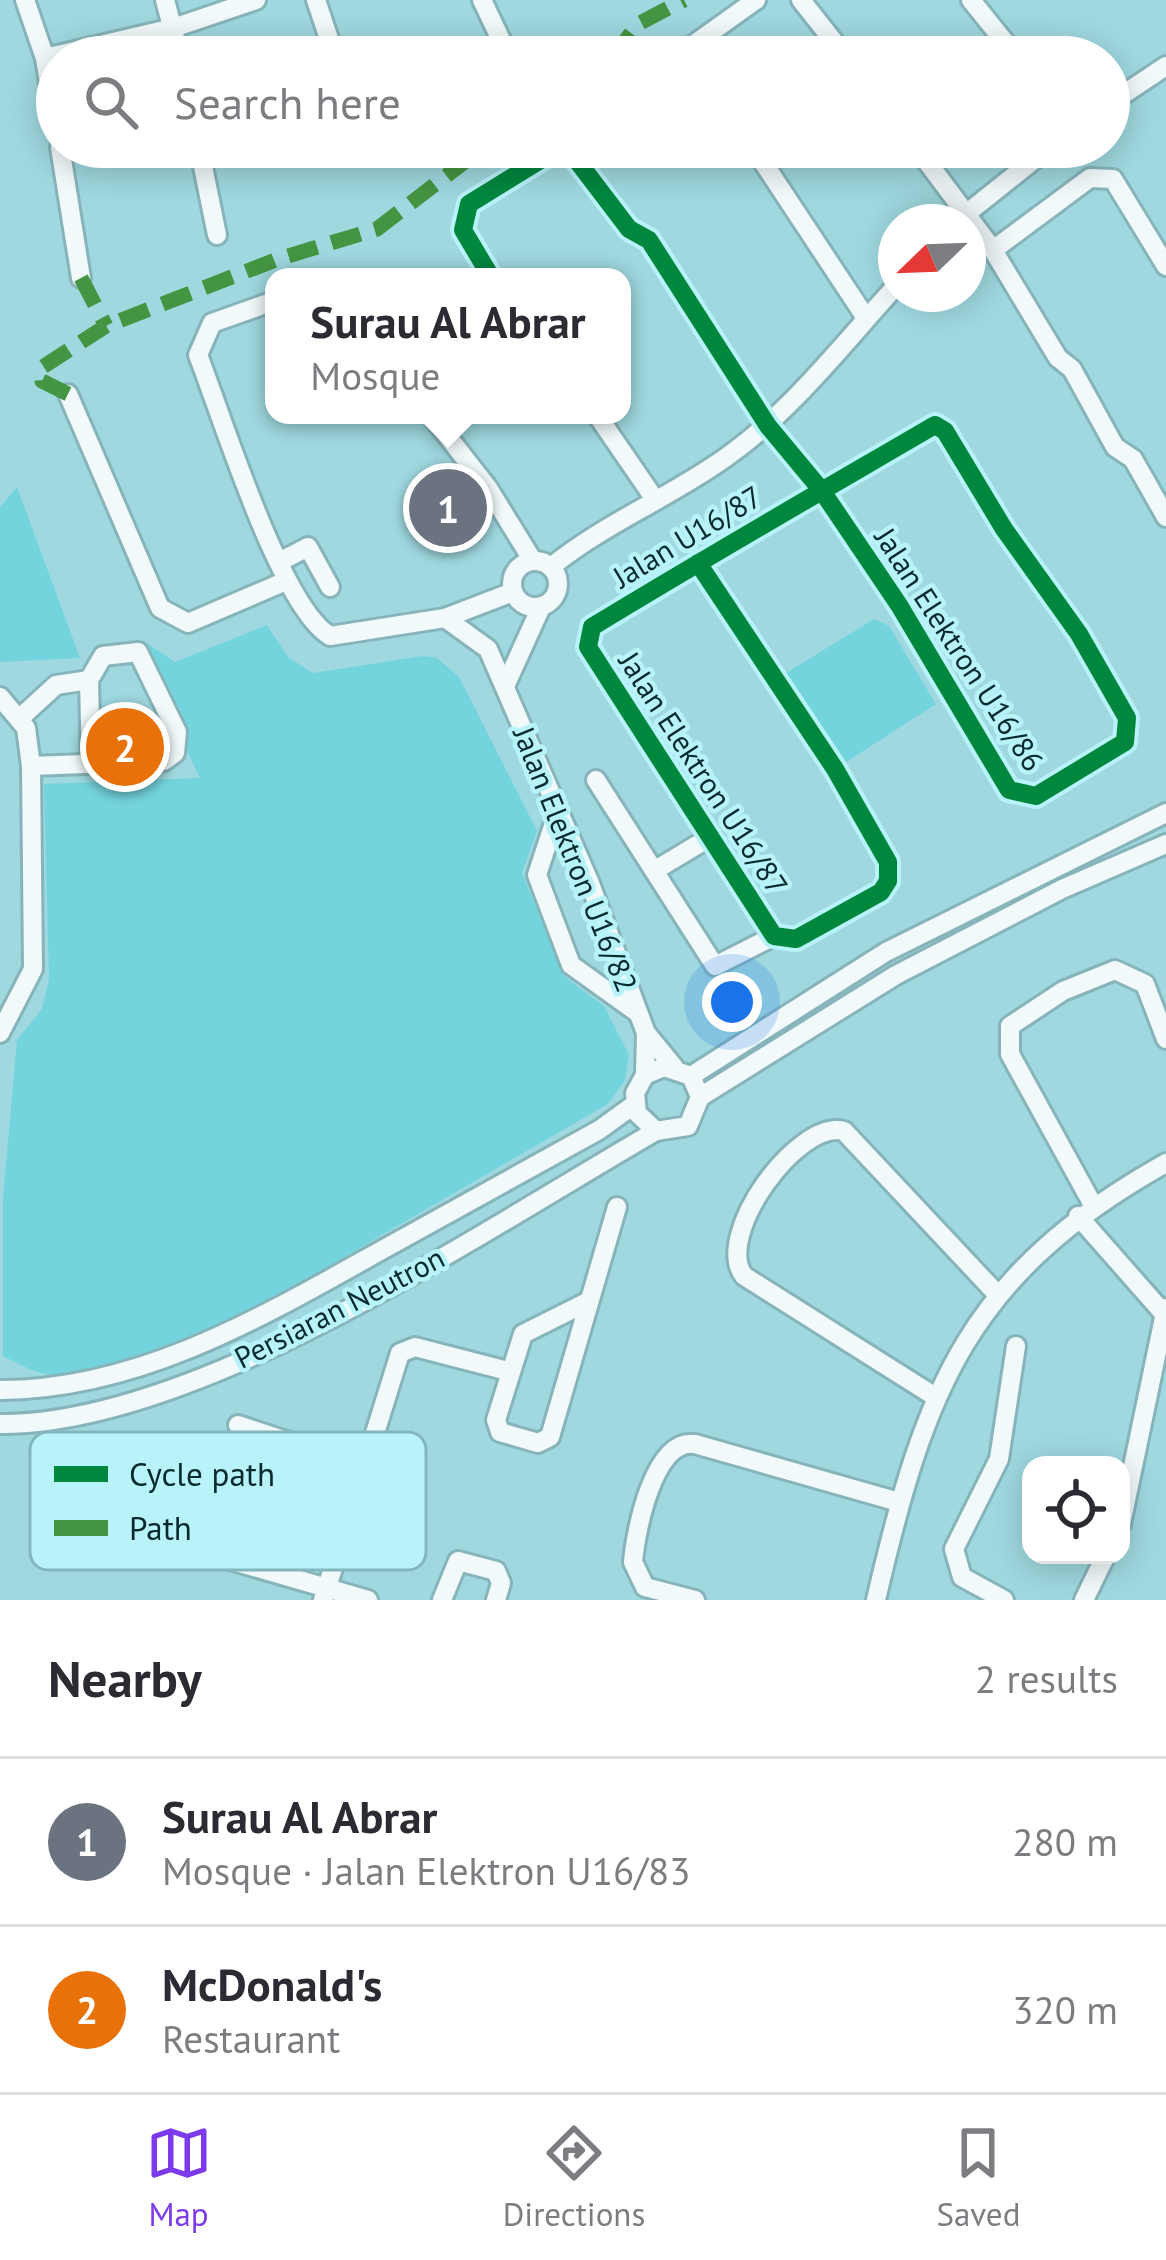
<!DOCTYPE html>
<meta charset="utf-8">
<style>
:root{--surface:#fff;--page:#f7f7f7;--text:#2b2b33;--muted:#7c7c81;--line:#e1e1e2;--accent:#7c3aed}
body{margin:0;font-family:"PT Sans",sans-serif;background:var(--page);color:var(--text)}
.controls{position:absolute;right:36px;bottom:36px;display:grid;overflow:hidden;border-radius:24px;box-shadow:0 6px 30px #0003}
.controls button{width:108px;height:108px;display:grid;place-items:center;padding:0;border:0;border-bottom:3px solid var(--line);background:var(--surface);color:var(--text);font:60px sans-serif}
.compass{position:absolute;left:878px;top:204px;width:108px;height:108px;border-radius:50%;background:var(--surface);box-shadow:0 6px 30px #0003;rotate:247deg}
.you{position:absolute;left:732px;top:1002px;width:42px;height:42px;margin:-30px;border:9px solid #fff;border-radius:50%;background:#1a73e8;box-shadow:0 0 0 18px #1a73e833}
.badge{display:grid;place-items:center;width:78px;height:78px;border-radius:50%;background:var(--accent);color:#fff;font-size:39px;font-weight:700}
.pin{position:absolute;translate:-50% -50%;border:6px solid #fff;box-shadow:0 3px 12px #0006}
.popup{position:absolute;left:265px;top:268px;width:366px;height:156px;box-sizing:border-box;display:grid;place-content:center;border-radius:24px;background:var(--surface);filter:drop-shadow(0 3px 9px #0005);font-size:39px;white-space:nowrap;color:var(--muted)}
.popup b{font-size:45px;color:var(--text)}
.popup::after{content:'';position:absolute;left:50%;top:100%;margin-left:-24px;border:24px solid transparent;border-top-color:var(--surface)}
.list{margin:0;padding:0;list-style:none}
h2{display:flex;justify-content:space-between;align-items:center;height:156px;margin:0;padding:0 48px;font-size:51px}
h2 small{font-size:39px;font-weight:400;color:var(--muted)}
.list li{display:grid;grid-template-columns:78px 1fr auto;gap:36px;align-items:center;box-sizing:border-box;height:168px;padding:0 48px;border-top:3px solid var(--line)}
.list b{display:block;font-size:45px;white-space:nowrap}
.list p{margin:0;font-size:39px;white-space:nowrap;color:var(--muted)}
.list em{font-size:39px;font-style:normal;color:var(--muted)}
.icon{flex:none;width:66px;height:66px;fill:none;stroke:currentColor;stroke-width:2;stroke-linecap:round;stroke-linejoin:round}
.map{position:relative;flex:none;width:1166px;height:1600px;overflow:hidden}
.search{position:absolute;background:var(--surface);box-shadow:0 6px 30px #0003;left:36px;right:36px;top:36px;height:132px;display:flex;align-items:center;gap:30px;box-sizing:border-box;padding:0 42px;border-radius:66px;color:var(--muted);font-size:45px}
.sheet{height:492px;background:var(--surface)}
nav{display:flex;justify-content:space-around;align-items:center;box-sizing:border-box;height:168px;border-top:3px solid var(--line);background:var(--surface);font-size:33px;color:var(--muted)}
nav a{display:grid;justify-items:center;gap:6px}
nav .on{color:var(--accent)}
.map>svg:first-child{display:block}
</style>
<div class="map">
<svg width="1166" height="1600" viewBox="0 0 1166 1600">
<rect width="100%" height="100%" fill="#9fd8df"/>
<g fill="#74d4de">
<polygon points="17,487 80,658 0,662 0,507"/>
<polygon points="874,619 889,626 936,704 843,764 833,758 778,678"/>
<path d="M267,625L288,657L313,673L423,656L437,658L459,677L537,831L522,873L565,977L604,1006L629,1055L625,1080L608,1104C535,1146 461,1189 387,1232C304,1280 150,1381 54,1375C36,1374 19,1364 3,1356V1199L17,1040L42,1009L49,979L44,784L200,778L137,648L148,644L175,662Z"/>
</g>
<g fill="none" stroke-linecap="round" stroke-linejoin="round">
<defs>
<g id="minor">
<polyline points="25,0 45,58 57,131"/>
<polyline points="165,0 180,57"/>
<polyline points="316,0 335,57"/>
<polyline points="482,0 509,57"/>
<polyline points="801,0 846,57"/>
<polyline points="971,0 1017,57"/>
<polyline points="686,57 693,45 756,0"/>
<polyline points="45,58 173,28 256,0"/>
<polyline points="1109,104 1166,66"/>
<polyline points="60,147 81,278"/>
<polyline points="199,147 217,235"/>
<polyline points="753,147 866,318"/>
<polyline points="916,147 993,250 1058,358 1072,369 1115,447 1133,459 1166,517"/>
<polyline points="956,222 1050,147"/>
<polyline points="993,250 1090,178 1113,179 1166,266"/>
<path d="M491,277L463,230L469,204L550,154H572L629,229L649,240L768,426L822,491L899,605L1009,790L1036,796L1125,742L1127,718L1079,634L1004,529L945,431L935,425C820,492 705,558 592,627L588,647L774,936L796,939L881,892L888,881V862L835,769L698,563"/>
<path d="M274,301L212,323L198,355C222,416 280,606 330,636L445,618L513,592"/>
<polyline points="68,394 160,608 188,623 286,581"/>
<polyline points="431,415 488,488 533,561"/>
<polyline points="597,415 654,498"/>
<circle cx="535" cy="584" r="23"/>
<polyline points="279,562 308,547 330,587"/>
<path d="M551,567C605,523 669,498 725,458C791,412 842,345 896,286"/>
<polyline points="445,618 488,649 589,881 646,1033 674,1067"/>
<polyline points="89,680 91,764"/>
<polyline points="506,684 541,607"/>
<polyline points="0,697 26,728 31,766 33,969 0,1033"/>
<polyline points="19,719 56,685 89,680 103,656 138,652 177,732 175,753 164,761 31,766"/>
<polyline points="596,780 715,966 774,936"/>
<polyline points="557,814 537,875 571,965 638,1013"/>
<polyline points="657,869 712,836"/>
<polyline points="645,1075 664,1067 691,1076 700,1097 688,1126 656,1131 637,1113 635,1093 645,1075 646,1033"/>
<polyline points="691,1076 886,952 1166,813"/>
<polyline points="700,1097 896,975 1062,889 1166,844"/>
<polyline points="1093,1205 1010,1054 1010,1026 1063,991 1115,970 1145,984 1166,1039"/>
<polyline points="1078,1216 1166,1316"/>
<polyline points="587,1302 523,1334 496,1420 500,1432 538,1443 550,1437 617,1207"/>
<path d="M0,1390C139,1390 264,1316 382,1250C454,1210 526,1170 599,1130L635,1104"/>
<path d="M934,1396L744,1276C713,1236 798,1119 844,1131L996,1293"/>
<path d="M0,1424C198,1425 484,1230 656,1131"/>
<polyline points="238,1425 362,1466"/>
<polyline points="73,1521 168,1554 199,1551 368,1600"/>
<polyline points="1121,1524 1166,1308"/>
<polyline points="323,1600 400,1353 415,1347 508,1371"/>
<polyline points="442,1600 458,1561 496,1571 501,1583 496,1600"/>
<path d="M695,1600L645,1587L633,1562C636,1529 654,1438 695,1444L899,1502"/>
<path d="M876,1600C925,1388 968,1274 1166,1163"/>
<polyline points="1004,1600 962,1577 954,1549 999,1459 1016,1346"/>
<polyline points="1084,1600 1106,1555"/>
</g>
</defs>
<use href="#minor" stroke="#86b4ba" stroke-width="24"/>
<use href="#minor" stroke="#f1f9fa" stroke-width="18"/>
<g stroke="#449541" stroke-width="15" stroke-dasharray="30 15" stroke-linecap="butt">
<polyline points="613,57 638,24 684,0"/>
<polyline points="81,278 106,326"/>
<polyline points="68,394 42,381 41,368 106,326 278,259 377,229 484,147"/>
</g>
<defs>
<path id="cycleway" d="M491,277L463,230L469,204L550,154H572L629,229L649,240L768,426L822,491L899,605L1009,790L1036,796L1125,742L1127,718L1079,634L1004,529L945,431L935,425C820,492 705,558 592,627L588,647L774,936L796,939L881,892L888,881V862L835,769L698,563"/>
</defs>
<use href="#cycleway" stroke="#b9f3fa" stroke-width="26"/>
<use href="#cycleway" stroke="#00873e" stroke-width="18"/>
</g>
<g text-anchor="middle" dominant-baseline="central" stroke-width="9" stroke-linejoin="round" paint-order="stroke">
<g font-size="30" fill="#072a2e" stroke="#b9f3fa">
<text transform="translate(687 536) rotate(-31)">Jalan U16/87</text>
<text transform="translate(960 649) rotate(57)">Jalan Elektron U16/86</text>
<text transform="translate(704 773) rotate(57)">Jalan Elektron U16/87</text>
<text transform="translate(576 859) rotate(68)">Jalan Elektron U16/82</text>
<text transform="translate(339 1307) rotate(-27)">Persiaran Neutron</text>
</g>
</g>
<rect x="30" y="1432" width="396" height="138" rx="18" fill="#b9f3fa" stroke="#84b7bd" stroke-width="3"/>
<rect x="54" y="1466" width="54" height="16" fill="#00873e"/>
<rect x="54" y="1520" width="54" height="16" fill="#449541"/>
<g font-size="33" fill="#072a2e">
<text x="129" y="1486">Cycle path</text>
<text x="129" y="1540">Path</text>
</g>
</svg>
<div class="controls">
<button><svg class="icon" aria-label="locate" viewBox="0 0 24 24"><circle cx="12" cy="12" r="6"/><path d="M12 2v4M12 18v4M2 12h4M18 12h4"/></svg></button>
</div>
<svg class="compass" viewBox="-18 -18 36 36"><path d="M0-13l5 13h-10z" fill="#e53935"/><path d="M0 13l5-13h-10z" fill="#7c7c81"/></svg>
<div class="you"></div>
<div class="pin badge" style="left:448px;top:508px;background:#6b7280">1</div>
<div class="popup"><b>Surau Al Abrar</b>Mosque</div>
<div class="pin badge" style="left:125px;top:747px;background:#e8710a">2</div>
<div class="search"><svg class="icon" aria-label="search" viewBox="0 0 24 24"><circle cx="10" cy="10" r="6"/><path d="M15 15l6 6"/></svg>Search here</div>
</div>
<section class="sheet">
<h2>Nearby<small>2 results</small></h2>
<ul class="list">
<li><span class="badge" style="background:#6b7280">1</span><div><b>Surau Al Abrar</b><p>Mosque · Jalan Elektron U16/83</p></div><em>280 m</em></li>
<li><span class="badge" style="background:#e8710a">2</span><div><b>McDonald's</b><p>Restaurant</p></div><em>320 m</em></li>
</ul>
</section>
<nav>
<a class="on"><svg class="icon" aria-label="map" viewBox="0 0 24 24"><path d="M3 6l6-2 6 2 6-2v14l-6 2-6-2-6 2zM9 4v14M15 6v14"/></svg>Map</a>
<a><svg class="icon" aria-label="directions" viewBox="0 0 24 24"><path d="M12 3l9 9-9 9-9-9zM9 14v-3h6M13 9l2 2-2 2"/></svg>Directions</a>
<a><svg class="icon" aria-label="saved" viewBox="0 0 24 24"><path d="M7 4h10v16l-5-4-5 4z"/></svg>Saved</a>
</nav>
